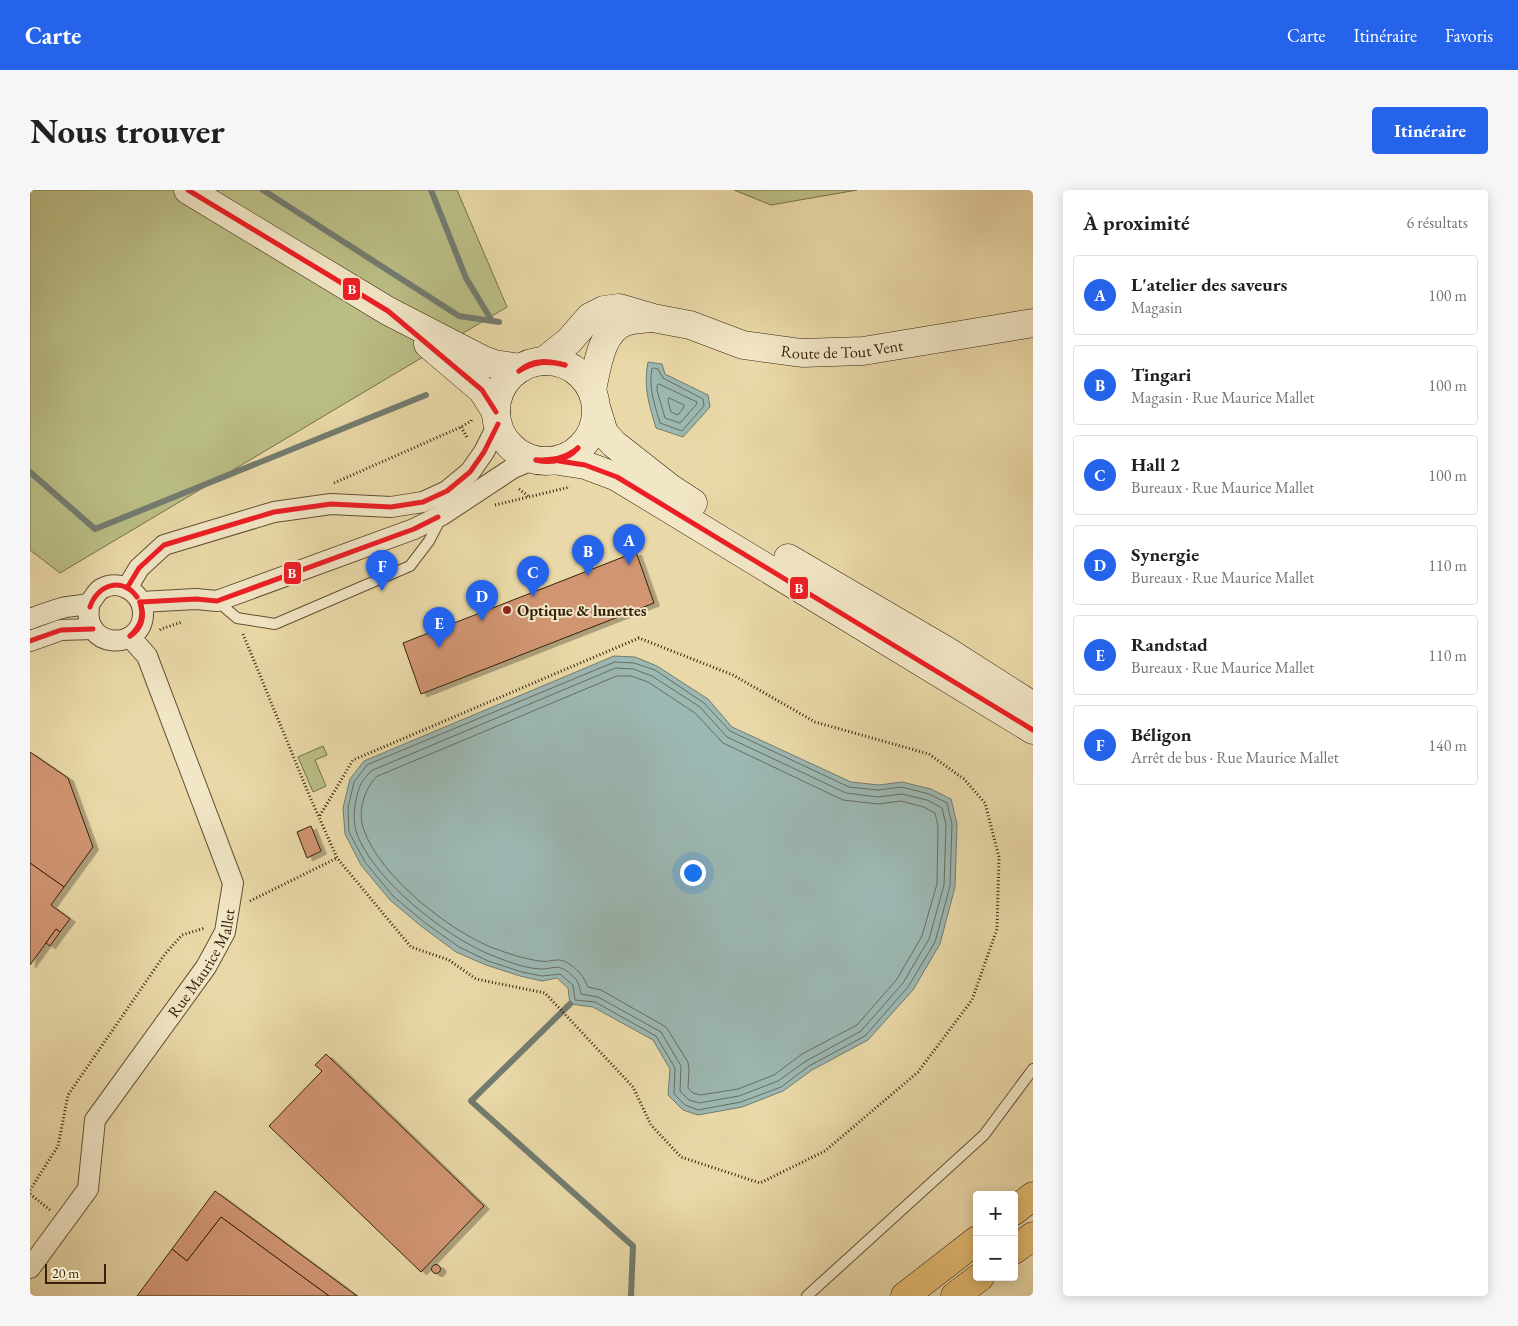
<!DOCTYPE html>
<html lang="fr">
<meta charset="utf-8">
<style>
:root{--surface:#fff;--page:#f6f6f6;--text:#202124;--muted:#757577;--line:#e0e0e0;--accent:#2563eb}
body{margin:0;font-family:"EB Garamond",serif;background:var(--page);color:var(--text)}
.controls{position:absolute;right:15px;bottom:15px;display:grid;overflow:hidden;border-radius:5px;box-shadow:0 2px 12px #0003}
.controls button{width:45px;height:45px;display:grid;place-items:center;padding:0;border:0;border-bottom:1px solid var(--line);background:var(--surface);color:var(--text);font:25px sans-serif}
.scale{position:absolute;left:15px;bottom:12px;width:61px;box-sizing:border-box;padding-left:5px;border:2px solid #35220c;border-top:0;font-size:14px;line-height:18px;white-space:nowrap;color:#35220c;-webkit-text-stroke:4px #f1e6c6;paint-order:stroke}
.you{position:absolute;left:662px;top:682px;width:18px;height:18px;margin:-12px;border:4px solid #fff;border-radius:50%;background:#1a73e8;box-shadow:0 0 0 8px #1a73e833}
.badge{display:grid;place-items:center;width:32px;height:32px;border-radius:50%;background:var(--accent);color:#fff;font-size:16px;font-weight:700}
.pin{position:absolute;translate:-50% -41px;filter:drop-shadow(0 1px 2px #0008)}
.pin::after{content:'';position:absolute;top:26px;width:18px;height:15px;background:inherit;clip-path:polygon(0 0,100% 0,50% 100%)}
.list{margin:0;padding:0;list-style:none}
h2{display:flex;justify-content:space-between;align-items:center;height:65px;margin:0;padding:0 20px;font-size:21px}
h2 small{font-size:16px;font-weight:400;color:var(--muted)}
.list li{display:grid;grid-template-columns:32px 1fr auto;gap:15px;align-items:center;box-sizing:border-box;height:80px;margin:0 10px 10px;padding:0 10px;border:1px solid var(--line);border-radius:5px}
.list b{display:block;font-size:19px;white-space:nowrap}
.list p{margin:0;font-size:16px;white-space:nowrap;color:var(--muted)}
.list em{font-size:16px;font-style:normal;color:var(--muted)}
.map{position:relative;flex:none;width:1003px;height:1106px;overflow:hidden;border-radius:5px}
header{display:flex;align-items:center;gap:30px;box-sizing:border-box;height:70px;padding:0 25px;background:var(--accent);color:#fff}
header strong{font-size:24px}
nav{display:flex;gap:28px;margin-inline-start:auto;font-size:18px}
.intro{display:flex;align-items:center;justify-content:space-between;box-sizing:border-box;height:120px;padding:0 30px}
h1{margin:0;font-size:35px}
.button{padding:12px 22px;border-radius:5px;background:var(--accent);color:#fff;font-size:18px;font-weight:700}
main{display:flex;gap:30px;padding:0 30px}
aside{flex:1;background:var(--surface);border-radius:5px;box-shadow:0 2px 12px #0003}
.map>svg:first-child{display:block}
</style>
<header>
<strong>Carte</strong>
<nav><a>Carte</a><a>Itinéraire</a><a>Favoris</a></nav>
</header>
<div class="intro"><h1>Nous trouver</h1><a class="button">Itinéraire</a></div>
<main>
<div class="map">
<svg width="1003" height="1106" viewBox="0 0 1003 1106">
<defs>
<filter id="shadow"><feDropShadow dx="5.5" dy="3" stdDeviation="0" flood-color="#0004"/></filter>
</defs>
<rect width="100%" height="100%" fill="#ead9a8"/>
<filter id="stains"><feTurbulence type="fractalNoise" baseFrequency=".004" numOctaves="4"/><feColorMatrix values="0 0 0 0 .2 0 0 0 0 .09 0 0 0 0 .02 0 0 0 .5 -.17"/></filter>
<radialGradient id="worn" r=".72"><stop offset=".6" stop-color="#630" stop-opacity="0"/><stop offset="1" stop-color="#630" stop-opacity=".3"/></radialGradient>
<g fill="#babe85" stroke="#787048">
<polygon points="0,0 427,0 477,117 30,383 0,360"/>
<polygon points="704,0 827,0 741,15"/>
<polygon points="293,556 297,565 285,570 296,596 283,602 268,567"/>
</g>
<g fill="#9cb8b3" stroke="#737c70">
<path d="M618,172L632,174L635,184L678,205L680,217L653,247L626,238C619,214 613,197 618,172Z"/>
<polygon points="584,466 605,467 627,476 678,509 702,537 821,592 849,595 872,592 901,599 921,609 927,634 925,697 910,754 883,800 838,850 782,880 753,901 712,917 668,925 653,920 638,905 640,879 623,850 563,817 540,814 538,798 527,788 512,791 490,786 456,775 426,762 391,736 360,710 331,675 315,644 313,618 320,589 334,571"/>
</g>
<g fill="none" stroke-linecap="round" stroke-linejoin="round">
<g stroke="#686d60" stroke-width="1">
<path d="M624,178L628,179L633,188L673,209L674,216L652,241L630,233C625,215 618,198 622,179Z"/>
<polygon points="629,194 667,212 666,215 650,233 635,228 627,200 627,196"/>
<polygon points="639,208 654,215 654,217 648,225 641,222 638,211"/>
<polygon points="585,472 604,473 625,480 674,513 700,541 819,597 848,600 872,597 899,604 917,613 922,634 920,696 905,752 878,797 835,846 779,876 751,897 711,912 668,920 655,915 644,904 645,878 626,846 565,812 545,810 543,795 530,784 512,786 492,782 458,771 429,757 394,732 363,706 335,672 319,642 318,618 324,592 337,575"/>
<path d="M586,478L603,479L622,486L670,517L697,547L816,603L848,607L872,604L897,610L912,618L916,635L914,695L899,749L873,793L831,841L776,871L748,891L709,906L669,913L659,910L650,901L651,876L631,842L568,807L551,804C550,801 550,796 548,793C546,788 537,780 531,778C525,776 519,779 512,779C496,779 476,771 461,765C417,748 340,687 326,641C322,627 325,609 330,596C332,590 338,585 341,581Z"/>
<path d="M587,486H601L618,492L665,523L693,553L813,610L848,614L871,611L894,617L905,623L908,636L907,694L892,746L867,789L827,835L772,864L744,885L708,899L670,905L663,903L658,898L659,880L658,872L636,837L571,800L558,797C554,787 547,778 536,772C527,767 519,773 510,771C494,769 477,763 463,758C418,740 350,686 334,640C327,622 334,600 346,587Z"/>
</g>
<g stroke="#737c70" stroke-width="6">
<polyline points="233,0 429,126 469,132"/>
<polyline points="401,0 436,88 462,131"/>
<polyline points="0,282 65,339 396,205"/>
<polyline points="540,814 441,911 603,1056 601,1106"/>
</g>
</g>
<g fill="#d19572" stroke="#35220c" filter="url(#shadow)">
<polygon points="606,362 624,413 391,504 373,453"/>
<polygon points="0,562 38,588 63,657 34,697 0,673"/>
<polygon points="281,636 291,661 277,668 267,642"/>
<polygon points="0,673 34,697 21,715 40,729 30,742 26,739 0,775"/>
<polygon points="26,739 30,742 20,756 16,753"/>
<polygon points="296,864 454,1016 391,1082 239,936 292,881 285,875"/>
<polygon points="185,1001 327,1106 299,1106 191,1027 157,1071 142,1059"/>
<polygon points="191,1027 299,1106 107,1106 142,1059 157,1071"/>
<circle cx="406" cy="1079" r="4.5"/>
</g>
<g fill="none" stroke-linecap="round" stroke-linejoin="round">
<defs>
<g id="lane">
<polyline points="187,411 207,428 245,434 380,376 399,351 411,328"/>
<polyline points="777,1106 954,945 1003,879"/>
</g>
<g id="street">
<polyline points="97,398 109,378 134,355 244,322 301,314 361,317 393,312 417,301 440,282 454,262 468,234"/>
<polyline points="111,412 166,409 187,411 384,339 412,325 483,278 502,270"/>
<path d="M0,429C11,425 21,421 32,418C40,416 51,416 59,413C63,410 66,402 71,399C89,388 112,402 113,422C114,463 48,460 60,412"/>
<polyline points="0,451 31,440 63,439"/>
<path id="s1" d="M0,1078L58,999L65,930L176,777L195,742L203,693L117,466L100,447"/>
</g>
<g id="secondary">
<polyline points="158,0 358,121 453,170 464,174 491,178"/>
<polyline points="398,154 452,200 466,222"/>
<circle cx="516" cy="221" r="50"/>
<path id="s2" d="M514,171L539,151L560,127L574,120L589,118L623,128L660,135L713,155L772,163L833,161L1003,133"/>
<path d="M562,200C567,177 571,138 598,131C605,129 614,129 621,128"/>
<polyline points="567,220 574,243 584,254 640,298 663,313"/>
<polyline points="529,271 555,275 587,287 1003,540"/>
<polyline points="758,368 917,461 1003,516"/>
</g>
<g id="highway">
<polyline points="984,1021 1003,1006"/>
<polyline points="984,1060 1003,1046"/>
<polyline points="875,1106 947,1050"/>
<polyline points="925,1106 950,1087"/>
</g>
</defs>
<use href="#lane" stroke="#625033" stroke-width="12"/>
<use href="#street" stroke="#625033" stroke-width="22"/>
<use href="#secondary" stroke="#35220c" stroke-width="29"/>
<use href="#highway" stroke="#35220c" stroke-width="29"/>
<g stroke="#35220c" stroke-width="3" stroke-dasharray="1 2.5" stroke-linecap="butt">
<polyline points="431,237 438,249"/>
<polyline points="304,293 431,237 441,231 442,228"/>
<polyline points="489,299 498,306"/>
<polyline points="465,315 540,297"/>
<polyline points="130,440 131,439 152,432"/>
<polyline points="213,444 280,607 307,668 381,757 419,770 446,789 515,803 603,897 621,935 651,967 730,993 795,961 888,882 942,810 967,739 969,667 955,613 934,589 899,564 785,532 703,485 609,448 323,570 289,627"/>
<polyline points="220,711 307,668"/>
<polyline points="0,1000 28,956 38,905 135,764 152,745 175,738"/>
<polyline points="0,1004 20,1020"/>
</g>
<use href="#lane" stroke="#f1e6c6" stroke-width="10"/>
<use href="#street" stroke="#f1e6c6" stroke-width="20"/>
<use href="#secondary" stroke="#f1e6c6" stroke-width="28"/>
<use href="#highway" stroke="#e5bc74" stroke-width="28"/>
<defs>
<g id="bus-1">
<polyline points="158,0 358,121 452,200 466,222"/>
<path d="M489,181C502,169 518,170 535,175"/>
<path d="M489,181C505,171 516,171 535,175"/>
<path d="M506,270C522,270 535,269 548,258"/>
<path d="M506,270C521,274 538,270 548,258"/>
<polyline points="529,271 555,275 587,287 1003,540"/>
<polyline points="97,398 109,378 134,355 244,322 301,314 361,317 393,312 417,301 440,282 454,262 468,234"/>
<polyline points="111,412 166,409 187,411 384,339 408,327"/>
<path d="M60,417C67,395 92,386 107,407"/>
<path d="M100,446C111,436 114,426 110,412"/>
<path d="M100,446C113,438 115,425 110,412"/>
<polyline points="0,451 31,440 63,439"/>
</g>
</defs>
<use href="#bus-1" stroke="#f1e6c6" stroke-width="9"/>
<use href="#bus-1" stroke="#ed1e25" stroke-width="5"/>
</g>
<circle fill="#8f2418" stroke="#f1e6c6" stroke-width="2" cx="477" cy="420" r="5"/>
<g text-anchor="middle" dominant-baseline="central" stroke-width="4" stroke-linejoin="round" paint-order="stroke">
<g font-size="16" fill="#35220c" stroke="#f1e6c6">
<text stroke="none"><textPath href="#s2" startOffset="324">Route de Tout Vent</textPath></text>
<text stroke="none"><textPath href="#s1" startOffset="358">Rue Maurice Mallet</textPath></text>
</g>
<g font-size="16" font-weight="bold" fill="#35220c" stroke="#f1e6c6" text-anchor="start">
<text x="487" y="420">Optique &amp; lunettes</text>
</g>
</g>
<g stroke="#f1e6c6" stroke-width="2">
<rect x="312" y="87" width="19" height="24" rx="5" fill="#ed1e25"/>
<rect x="253" y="371" width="19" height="24" rx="5" fill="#ed1e25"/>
<rect x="759" y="386" width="20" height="24" rx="5" fill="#ed1e25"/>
</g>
<g font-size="14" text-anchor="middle" font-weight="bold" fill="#fff">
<text x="322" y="104">B</text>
<text x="262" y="388">B</text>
<text x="769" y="403">B</text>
</g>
<rect width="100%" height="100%" filter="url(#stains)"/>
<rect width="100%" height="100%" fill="url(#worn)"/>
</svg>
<div class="controls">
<button>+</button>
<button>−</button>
</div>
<div class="scale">20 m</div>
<div class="you"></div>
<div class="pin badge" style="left:599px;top:375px">A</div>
<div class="pin badge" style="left:558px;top:386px">B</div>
<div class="pin badge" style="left:503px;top:407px">C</div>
<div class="pin badge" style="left:452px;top:431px">D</div>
<div class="pin badge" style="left:409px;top:458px">E</div>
<div class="pin badge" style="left:352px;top:401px">F</div>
</div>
<aside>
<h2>À proximité<small>6 résultats</small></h2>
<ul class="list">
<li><span class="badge">A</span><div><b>L'atelier des saveurs</b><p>Magasin</p></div><em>100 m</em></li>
<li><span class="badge">B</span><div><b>Tingari</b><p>Magasin · Rue Maurice Mallet</p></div><em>100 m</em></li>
<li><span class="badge">C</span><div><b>Hall 2</b><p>Bureaux · Rue Maurice Mallet</p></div><em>100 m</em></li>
<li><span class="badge">D</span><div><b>Synergie</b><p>Bureaux · Rue Maurice Mallet</p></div><em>110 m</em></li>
<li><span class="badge">E</span><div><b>Randstad</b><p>Bureaux · Rue Maurice Mallet</p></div><em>110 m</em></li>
<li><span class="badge">F</span><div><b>Béligon</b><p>Arrêt de bus · Rue Maurice Mallet</p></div><em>140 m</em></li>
</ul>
</aside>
</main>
